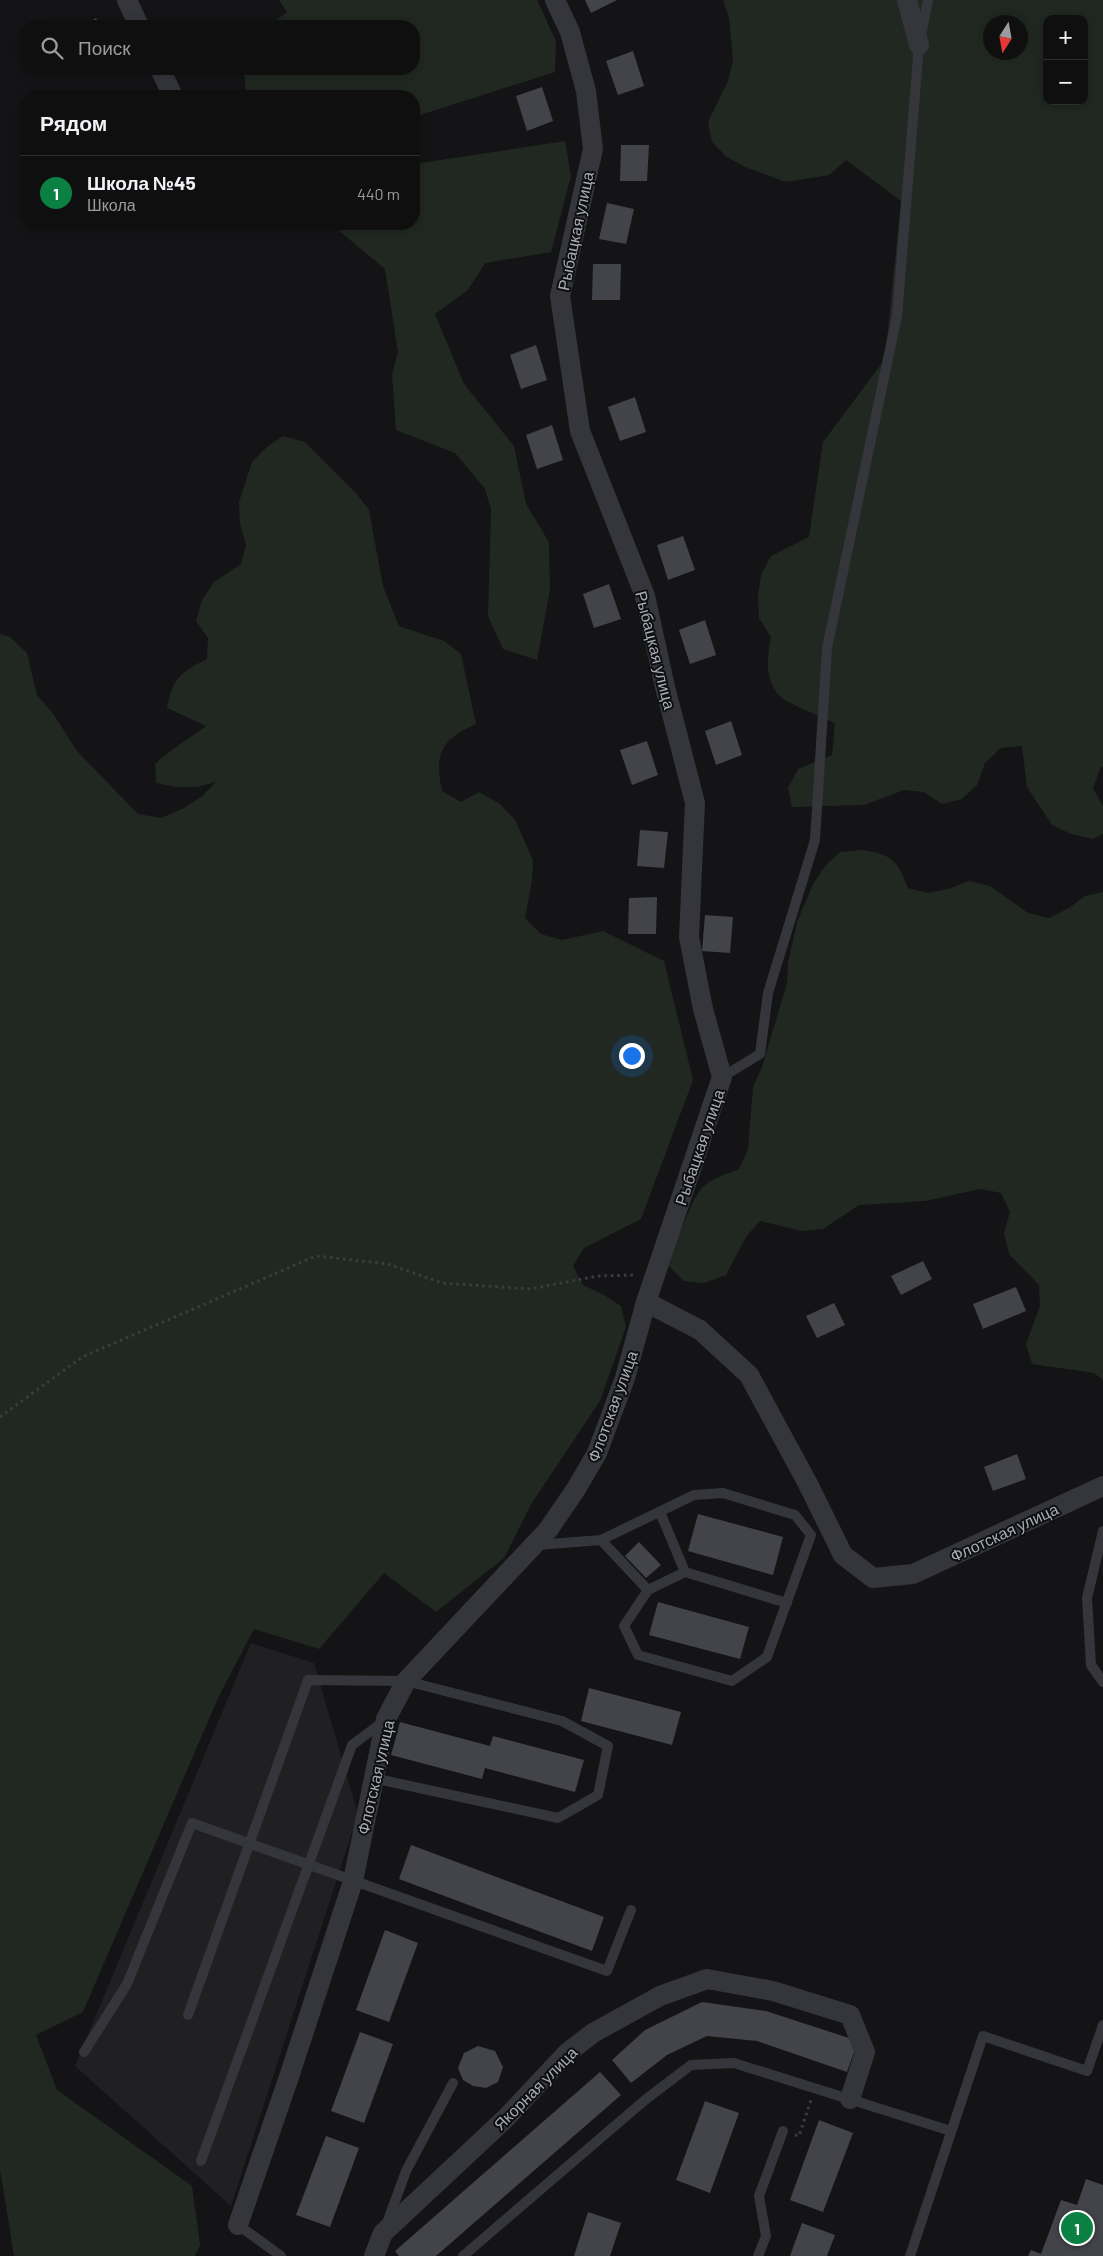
<!DOCTYPE html>
<html lang="ru">
<meta charset="utf-8">
<style>
:root{--surface:#0f0f10;--page:#181819;--text:#f1f3f6;--muted:#9b9c9f;--line:#2f2f30;--accent:#0b8043}
body{margin:0;font-family:Barlow,sans-serif;background:var(--page);color:var(--text)}
.controls{position:absolute;right:15px;top:15px;display:grid;overflow:hidden;border-radius:10px;box-shadow:0 2px 12px #0003}
.controls button{width:45px;height:45px;display:grid;place-items:center;padding:0;border:0;border-bottom:1px solid var(--line);background:var(--surface);color:var(--text);font:25px sans-serif}
.compass{position:absolute;left:983px;top:15px;width:45px;height:45px;border-radius:50%;background:var(--surface);box-shadow:0 2px 12px #0003;rotate:191deg}
.you{position:absolute;left:631px;top:1055px;width:18px;height:18px;margin:-12px;border:4px solid #fff;border-radius:50%;background:#1a73e8;box-shadow:0 0 0 8px #1a73e833}
.badge{display:grid;place-items:center;width:32px;height:32px;border-radius:50%;background:var(--accent);color:#fff;font-size:16px;font-weight:700}
.pin{position:absolute;translate:-50% -50%;border:2px solid #fff;box-shadow:0 1px 5px #0006}
.list{margin:0;padding:0;list-style:none}
h2{display:flex;justify-content:space-between;align-items:center;height:65px;margin:0;padding:0 20px;font-size:21px}
h2 small{font-size:16px;font-weight:400;color:var(--muted)}
.list li{display:grid;grid-template-columns:32px 1fr auto;gap:15px;align-items:center;box-sizing:border-box;height:75px;padding:0 20px;border-top:1px solid var(--line)}
.list b{display:block;font-size:19px;white-space:nowrap}
.list p{margin:0;font-size:16px;white-space:nowrap;color:var(--muted)}
.list em{font-size:16px;font-style:normal;color:var(--muted)}
.icon{flex:none;width:28px;height:28px;fill:none;stroke:currentColor;stroke-width:2;stroke-linecap:round;stroke-linejoin:round}
.map{position:relative;flex:none;width:1103px;height:2256px;overflow:hidden}
.search{position:absolute;background:var(--surface);box-shadow:0 2px 12px #0003;left:20px;top:20px;width:400px;height:55px;display:flex;align-items:center;gap:12px;box-sizing:border-box;padding:0 18px;border-radius:20px;color:var(--muted);font-size:19px}
.panel{position:absolute;background:var(--surface);box-shadow:0 2px 12px #0003;left:20px;top:90px;width:400px;height:140px;border-radius:20px}
.map>svg:first-child{display:block}
</style>
<div class="map">
<svg width="1103" height="2256" viewBox="0 0 1103 2256">
<rect width="100%" height="100%" fill="#141416"/>
<polygon fill="#202023" points="251,1643 314,1663 358,1814 231,2206 75,2066"/>
<g fill="#202821" fill-rule="evenodd">
<polygon points="279,0 537,0 556,41 555,72 414,117 414,96 246,96 244,69 414,69 414,26 269,26 287,12"/>
<path d="M723,0H1103V767H1101L1093,788L1103,806V834L1093,839L1071,834L1052,825L1027,787L1022,746L1001,748L985,763L977,785L962,799L942,804L924,792L904,790L864,805L792,807L788,788L798,769L832,755L835,723C823,717 790,705 781,697C764,682 767,656 771,637L759,618L758,596L761,575L771,556L809,537L823,442L885,359L901,201L846,160L829,175L786,182L745,167L727,157L712,142L708,122L728,81L733,61L729,18ZM1047,19H1084V101H1047ZM990,22H1020V52H990Z"/>
<polygon points="565,141 571,176 551,252 485,263 468,290 435,314 464,384 514,446 526,504 549,542 550,589 537,660 503,649 488,616 491,509 485,489 455,453 396,430 392,374 398,352 385,269 331,224 414,224 414,164"/>
<path d="M283,436L305,442L355,492L369,510L383,586L399,626L444,641L461,654L476,724C441,740 434,753 442,791L461,802L479,792L500,804L515,820L533,860L532,880L525,918L541,934L562,940L603,931L664,961L693,1080L641,1219L584,1248L573,1266L583,1285L604,1295L621,1306L626,1327L600,1401L530,1506L504,1558L436,1612L384,1573L319,1649L254,1629L218,1698L83,2012L36,2035L57,2090L192,2186L200,2245L195,2256H14L0,2169V634L10,637L27,653L37,695L52,712L77,751L138,814L161,818L184,808L202,796L216,782L197,787H175L156,783L155,764C171,749 189,739 206,726L167,708C173,677 180,673 207,659L208,638L196,621L202,600L214,582L241,564L246,545L240,524L239,502L252,462L267,447Z"/>
<path d="M862,850C892,854 897,860 908,888L928,893L948,889L969,881L990,886L1028,913L1049,918L1069,908L1085,896L1103,892V1380L1094,1373L1032,1364L1026,1344L1040,1306L1039,1285L1009,1254L1004,1233L1010,1212L1001,1193L980,1189L925,1201L859,1205L823,1229L802,1231L760,1221L746,1237L726,1275L704,1283L684,1281L669,1266C674,1249 690,1202 701,1189C709,1179 727,1174 739,1169L748,1150L753,1087L762,1067L787,983L788,963L797,922L813,884L825,866L840,852Z"/>
</g>
<g fill="#434449">
<polygon points="585,0 617,0 591,13"/>
<polygon points="96,18 101,26 83,26"/>
<polygon points="633,51 644,86 618,95 606,61"/>
<polygon points="542,87 553,121 527,131 516,96"/>
<polygon points="621,145 649,145 647,181 620,181"/>
<polygon points="607,203 634,209 626,244 599,239"/>
<polygon points="593,264 621,264 620,300 592,300"/>
<polygon points="536,345 547,380 521,389 510,355"/>
<polygon points="635,397 646,432 620,441 608,407"/>
<polygon points="552,425 563,460 537,469 526,435"/>
<polygon points="683,536 695,570 668,580 657,545"/>
<polygon points="609,584 621,619 594,628 583,594"/>
<polygon points="705,620 716,655 690,664 679,630"/>
<polygon points="731,721 742,755 716,765 705,731"/>
<polygon points="647,741 658,775 632,785 620,750"/>
<polygon points="640,830 668,832 664,868 637,866"/>
<polygon points="657,897 656,934 628,934 629,898"/>
<polygon points="705,915 733,917 730,953 702,951"/>
<polygon points="923,1261 932,1279 901,1295 891,1276"/>
<polygon points="1016,1287 1026,1311 983,1329 973,1304"/>
<polygon points="834,1303 845,1325 817,1338 806,1316"/>
<polygon points="1017,1454 1026,1479 993,1491 984,1467"/>
<polygon points="698,1514 783,1537 773,1575 688,1551"/>
<polygon points="639,1542 661,1565 646,1578 625,1556"/>
<polygon points="658,1602 749,1627 740,1659 649,1635"/>
<polygon points="589,1688 681,1712 672,1745 581,1721"/>
<polygon points="400,1722 490,1746 493,1736 584,1760 575,1792 485,1768 482,1779 391,1755"/>
<polygon points="411,1845 604,1917 592,1951 399,1879"/>
<polygon points="385,1930 418,1943 389,2022 356,2010"/>
<polygon points="702,2002 766,2011 858,2041 847,2072 757,2041 707,2036 667,2055 631,2083 612,2060 645,2030"/>
<polygon points="360,2032 393,2044 364,2123 331,2111"/>
<polygon points="478,2046 495,2051 503,2067 498,2082 486,2088 473,2086 463,2080 458,2068 464,2053"/>
<polygon points="600,2072 621,2095 436,2256 399,2256 395,2251"/>
<polygon points="705,2101 739,2113 710,2193 676,2180"/>
<polygon points="819,2120 853,2133 823,2212 790,2200"/>
<polygon points="326,2136 359,2148 330,2227 296,2215"/>
<polygon points="1086,2179 1103,2185 1103,2256 1028,2256 1031,2250 1041,2254 1061,2200 1077,2205"/>
<polygon points="588,2212 621,2223 610,2256 574,2256"/>
<polygon points="802,2223 835,2235 827,2256 790,2256"/>
</g>
<g fill="none" stroke-linecap="round" stroke-linejoin="round">
<g stroke="#3b3d42" stroke-width="3" stroke-dasharray="2.5 4" stroke-linecap="butt">
<polyline points="0,1417 82,1357 316,1256 388,1264 442,1283 530,1289 598,1276 635,1275"/>
<polyline points="795,2135 799,2136 811,2100"/>
</g>
<g stroke="#35363b" stroke-width="10">
<polyline points="722,1077 760,1054 768,993 815,840 827,648 897,316 919,45 928,0"/>
<polyline points="660,1512 685,1572"/>
<polyline points="1103,1531 1087,1598 1091,1665 1103,1682"/>
<polyline points="537,1545 601,1540 694,1495 723,1493 795,1515 811,1535 767,1657 732,1681 638,1655 624,1626 648,1590 601,1540"/>
<polyline points="648,1590 685,1572 787,1603"/>
<polyline points="188,2015 308,1680 406,1681 562,1721 608,1746 598,1795 558,1818 373,1778"/>
<polyline points="84,2052 127,1984 192,1823 607,1971 631,1910"/>
<polyline points="201,2161 352,1745 383,1722"/>
<polyline points="387,2223 406,2171 453,2083"/>
<polyline points="238,2225 281,2256"/>
<polyline points="463,2256 645,2100 691,2065 734,2063 951,2131"/>
<polyline points="758,2256 766,2236 759,2196 783,2131"/>
<polyline points="910,2256 983,2036 1087,2071 1103,2025"/>
</g>
<g stroke="#35363b" stroke-width="20">
<polyline points="127,0 139,26"/>
<polyline points="907,0 919,45"/>
<polyline points="160,69 173,96"/>
<polyline points="646,1302 700,1330 749,1375 808,1484 843,1555 873,1578 913,1574 1103,1486"/>
<polyline points="238,2225 289,2077 353,1881 386,1719 406,1681 548,1530 576,1489 597,1453 625,1378 646,1302 722,1077 703,1009 689,937 695,803 665,687 645,596 580,431 560,296 593,149 586,91 570,32 555,0"/>
<polyline points="374,2256 383,2233 506,2118 567,2053 593,2033 660,1996 707,1979 773,1991 850,2015 865,2052 850,2099"/>
</g>
</g>
<g text-anchor="middle" dominant-baseline="central" stroke-width="4" stroke-linejoin="round" paint-order="stroke">
<g font-size="16" fill="#a6acb6" stroke="#0f0f11">
<text transform="translate(575 231) rotate(-78)">Рыбацкая улица</text>
<text transform="translate(656 650) rotate(76)">Рыбацкая улица</text>
<text transform="translate(699 1147) rotate(-71)">Рыбацкая улица</text>
<text transform="translate(612 1406) rotate(-70)">Флотская улица</text>
<text transform="translate(1004 1532) rotate(-25)">Флотская улица</text>
<text transform="translate(375 1777) rotate(-77)">Флотская улица</text>
<text transform="translate(535 2088) rotate(-45)">Якорная улица</text>
</g>
</g>
</svg>
<div class="controls">
<button>+</button>
<button>−</button>
</div>
<svg class="compass" viewBox="-18 -18 36 36"><path d="M0-13l5 13h-10z" fill="#e53935"/><path d="M0 13l5-13h-10z" fill="#9b9c9f"/></svg>
<div class="you"></div>
<div class="pin badge" style="left:1077px;top:2228px">1</div>
<div class="search"><svg class="icon" aria-label="search" viewBox="0 0 24 24"><circle cx="10" cy="10" r="6"/><path d="M15 15l6 6"/></svg>Поиск</div>
<section class="panel">
<h2>Рядом<small></small></h2>
<ul class="list">
<li><span class="badge">1</span><div><b>Школа №45</b><p>Школа</p></div><em>440 m</em></li>
</ul>
</section>
</div>
